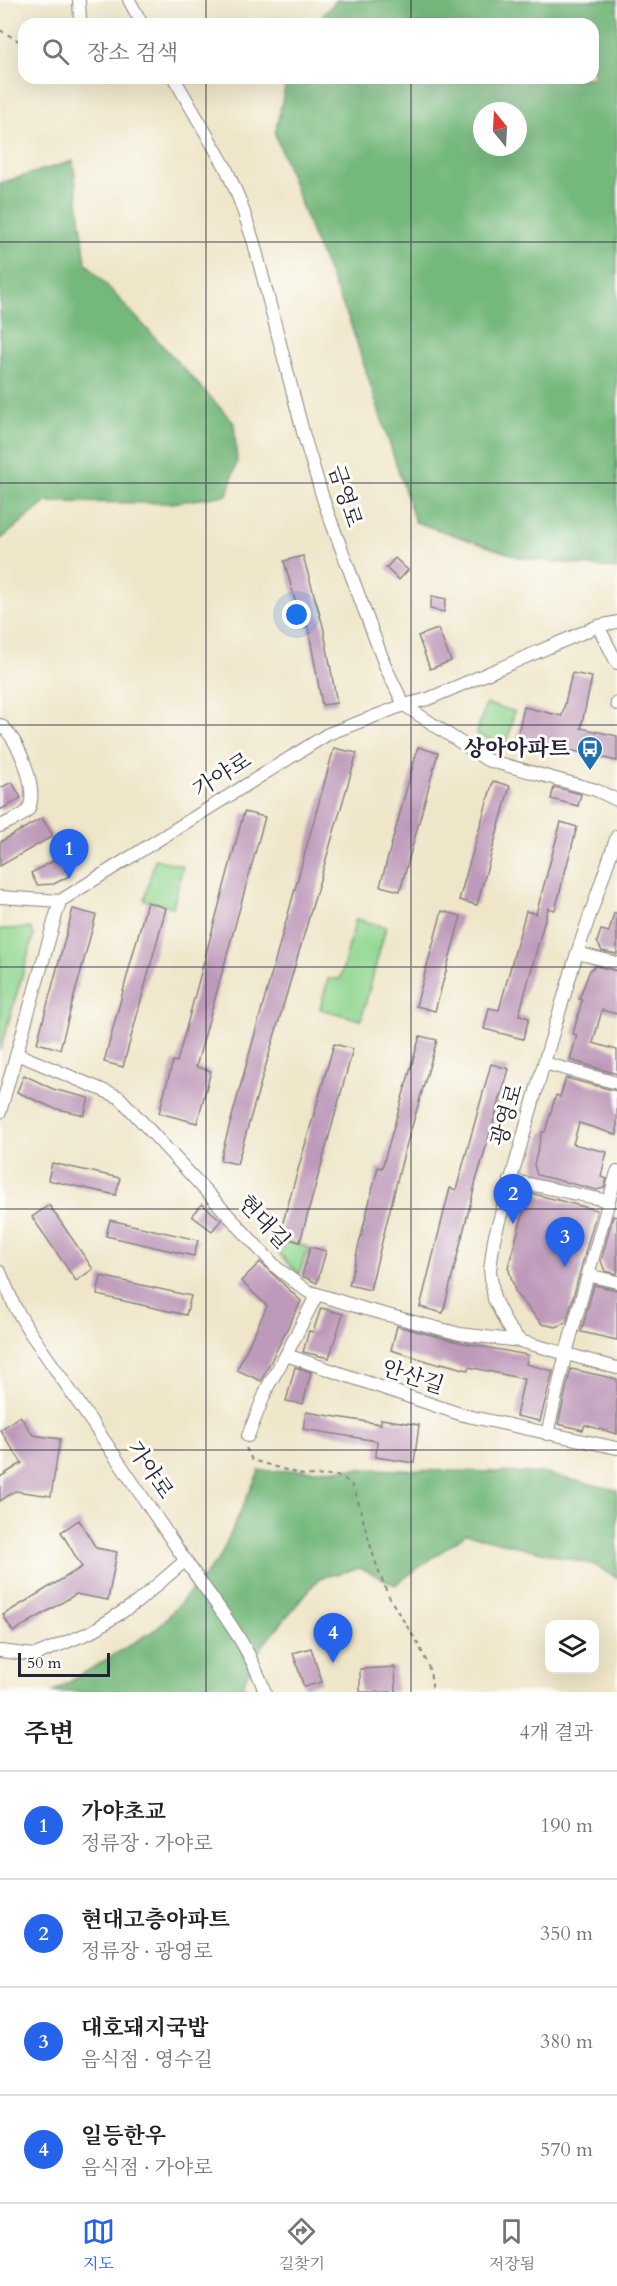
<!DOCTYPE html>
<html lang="ko">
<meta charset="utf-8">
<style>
:root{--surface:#fff;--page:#f2f2f2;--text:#222;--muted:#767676;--line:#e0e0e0;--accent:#2563eb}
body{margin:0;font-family:Cardo,"Noto Serif KR",serif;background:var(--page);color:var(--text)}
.controls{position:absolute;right:18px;bottom:18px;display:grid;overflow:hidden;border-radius:12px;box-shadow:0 6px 24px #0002}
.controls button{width:54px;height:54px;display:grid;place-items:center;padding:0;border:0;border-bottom:2px solid var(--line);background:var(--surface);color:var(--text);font:30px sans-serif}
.compass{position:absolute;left:473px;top:102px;width:54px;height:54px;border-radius:50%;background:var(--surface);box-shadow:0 6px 24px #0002;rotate:342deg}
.scale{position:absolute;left:18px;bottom:15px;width:92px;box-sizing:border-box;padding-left:6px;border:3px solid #22223b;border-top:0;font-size:16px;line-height:21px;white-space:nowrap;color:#22223b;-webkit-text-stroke:4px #fdfcf7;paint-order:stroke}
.you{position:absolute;left:297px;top:615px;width:21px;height:21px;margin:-15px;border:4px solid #fff;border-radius:50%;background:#1a73e8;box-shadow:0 0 0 9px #1a73e833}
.badge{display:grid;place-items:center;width:39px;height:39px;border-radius:50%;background:var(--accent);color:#fff;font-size:20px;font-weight:700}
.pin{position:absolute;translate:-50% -50px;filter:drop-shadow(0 2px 3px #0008)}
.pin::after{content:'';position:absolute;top:32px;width:21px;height:18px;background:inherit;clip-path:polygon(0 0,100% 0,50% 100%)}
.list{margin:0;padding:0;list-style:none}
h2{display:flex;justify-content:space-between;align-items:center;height:78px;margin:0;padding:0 24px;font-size:26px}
h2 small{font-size:20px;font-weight:400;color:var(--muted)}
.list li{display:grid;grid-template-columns:39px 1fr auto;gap:18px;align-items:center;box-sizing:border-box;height:108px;padding:0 24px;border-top:2px solid var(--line)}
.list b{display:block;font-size:22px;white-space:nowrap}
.list p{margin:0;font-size:20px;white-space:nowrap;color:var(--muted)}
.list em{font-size:20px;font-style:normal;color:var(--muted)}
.icon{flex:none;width:33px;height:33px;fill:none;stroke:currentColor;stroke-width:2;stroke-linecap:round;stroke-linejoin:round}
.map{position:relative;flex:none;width:617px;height:1692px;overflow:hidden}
.search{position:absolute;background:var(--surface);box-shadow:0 6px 24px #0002;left:18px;right:18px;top:18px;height:66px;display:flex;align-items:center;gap:15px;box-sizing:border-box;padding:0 21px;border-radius:18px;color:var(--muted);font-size:22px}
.sheet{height:510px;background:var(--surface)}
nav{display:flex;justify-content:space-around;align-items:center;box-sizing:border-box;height:84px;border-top:2px solid var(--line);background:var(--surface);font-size:16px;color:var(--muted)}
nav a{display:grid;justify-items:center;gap:3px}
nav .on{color:var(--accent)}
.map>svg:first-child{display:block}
</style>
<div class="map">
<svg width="617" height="1692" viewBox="0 0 617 1692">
<rect width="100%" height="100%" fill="#fdfcf7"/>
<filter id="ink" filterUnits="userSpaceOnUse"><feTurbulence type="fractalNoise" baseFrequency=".0167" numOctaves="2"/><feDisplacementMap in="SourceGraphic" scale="12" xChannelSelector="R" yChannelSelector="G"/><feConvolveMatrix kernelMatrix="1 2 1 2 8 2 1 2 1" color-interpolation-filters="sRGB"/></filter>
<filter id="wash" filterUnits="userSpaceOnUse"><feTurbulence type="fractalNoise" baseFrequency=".008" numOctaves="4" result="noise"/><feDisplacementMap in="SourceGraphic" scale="24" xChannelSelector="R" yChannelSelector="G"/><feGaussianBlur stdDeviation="1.35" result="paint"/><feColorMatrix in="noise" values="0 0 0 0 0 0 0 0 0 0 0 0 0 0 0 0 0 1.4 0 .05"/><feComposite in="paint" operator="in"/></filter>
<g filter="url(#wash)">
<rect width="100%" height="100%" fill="#efe6c9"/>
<g fill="#91d791" stroke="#5a7c66" stroke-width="1.5">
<polygon points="486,704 514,711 507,746 476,734"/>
<polygon points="155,859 183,866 173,907 144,900"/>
<polygon points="356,919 386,927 361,1020 320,1009 328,979 340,979"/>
<polygon points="31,928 34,935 0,1051 0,929"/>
<polygon points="273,1237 308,1247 299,1275 271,1245"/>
</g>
<g fill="#74b87b" stroke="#4b6d5b" stroke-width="1.5" fill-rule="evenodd">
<path d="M337,0H617V569L522,558L415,522L350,322L314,239L275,134L287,78H593V24H315ZM482,111H518V147H482Z"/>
<polygon points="73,161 86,263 234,423 237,461 227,495 171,503 46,502 0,540 0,183"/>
<polygon points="360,1469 541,1473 617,1490 617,1578 595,1565 466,1534 395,1585 361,1568 319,1578 263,1645 245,1679 243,1692 53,1692 158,1628 219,1559 259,1471"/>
</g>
<g id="blocks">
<g fill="#be9aba">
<polygon points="303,556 323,626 337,703 322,705 308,626 303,628 284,561"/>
<polygon points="395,558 408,570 399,580 386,568"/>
<polygon points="432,596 446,599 444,612 430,609"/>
<polygon points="438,629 451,661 430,669 418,636"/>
<polygon points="572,673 592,677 581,728 617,736 617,761 517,738 524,707 562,716"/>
<polygon points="418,747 438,753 400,891 380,886"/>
<polygon points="334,748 357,753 237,1164 220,1160"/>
<polygon points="493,781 510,786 477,905 459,900"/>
<polygon points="12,782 21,798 0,810 0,788"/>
<polygon points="554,787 581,794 578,806 551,799"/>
<polygon points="244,812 265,817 196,1067 211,1071 197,1123 159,1113 173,1061 177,1062"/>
<polygon points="42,818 53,836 0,866 0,842"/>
<polygon points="561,822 577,827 555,910 548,908 519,1015 529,1018 523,1039 484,1029 489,1008 499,1010 526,911 536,914"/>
<polygon points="60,857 71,875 54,884 37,885 31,873"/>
<polygon points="147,902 166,908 123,1067 104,1062"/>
<polygon points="73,909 96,915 60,1049 37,1043"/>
<polygon points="442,911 461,916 435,1011 416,1006"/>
<polygon points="614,913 617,913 617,954 602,951 597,942 601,930 609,932"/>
<polygon points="596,966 617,971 617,1014 602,1010 593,1043 617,1050 617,1074 570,1060 577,1035 573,1034 582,1000 579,999 590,970"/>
<polygon points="420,1036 437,1040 403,1157 370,1290 349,1285 378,1167 382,1168"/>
<polygon points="334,1044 353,1049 300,1242 279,1236"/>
<polygon points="491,1064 509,1069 476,1181 443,1313 420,1307 450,1188 456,1190"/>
<polygon points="24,1075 53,1089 89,1098 84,1115 53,1108 17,1092"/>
<polygon points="566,1078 617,1091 617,1135 579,1123 573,1144 607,1152 601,1177 607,1179 604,1188 597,1190 537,1175 534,1165 542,1132 545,1132 556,1095 560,1097"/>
<polygon points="52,1163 120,1178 116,1195 48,1180"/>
<polygon points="530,1193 597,1210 566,1323 556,1327 542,1324 516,1294 508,1267 525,1207 523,1206 526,1194"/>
<polygon points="202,1204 221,1220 212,1231 192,1216"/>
<polygon points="49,1205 93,1269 76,1281 32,1217"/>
<polygon points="613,1216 617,1217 617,1274 605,1271 601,1261"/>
<polygon points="110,1220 198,1240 194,1256 106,1236"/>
<polygon points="310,1247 326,1251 317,1283 302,1276"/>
<polygon points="260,1262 301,1301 261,1381 237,1370 267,1306 241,1281"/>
<polygon points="101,1276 191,1296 186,1315 97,1295"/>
<polygon points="594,1285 617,1290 617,1340 581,1332"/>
<polygon points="321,1308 343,1314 329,1358 303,1352 309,1331 313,1332"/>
<polygon points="397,1326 458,1342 528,1355 526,1364 553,1371 540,1421 516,1416 524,1379 469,1367 468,1370 441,1363 440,1365 391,1350"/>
<polygon points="295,1367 311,1372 303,1404 286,1401"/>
<polygon points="571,1369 617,1379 617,1434 585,1425 583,1430 558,1424"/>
<polygon points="306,1412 381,1424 381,1419 419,1425 414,1463 376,1457 377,1441 303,1429"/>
<polygon points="20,1416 33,1435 60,1439 51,1496 15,1491 0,1501 0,1477 22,1463 0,1430"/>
<polygon points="79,1520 96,1548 117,1552 108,1600 76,1594 13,1632 3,1615 82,1567 61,1532"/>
<polygon points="311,1648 322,1682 304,1687 293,1653"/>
<polygon points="395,1667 396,1692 360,1692 360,1669"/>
</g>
</g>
</g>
<g filter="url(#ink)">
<use href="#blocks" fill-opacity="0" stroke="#888482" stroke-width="1.5"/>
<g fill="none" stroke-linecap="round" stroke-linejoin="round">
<defs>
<g id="minor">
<polyline points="129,0 142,24"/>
<polyline points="78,24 80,21 79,0"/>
<polyline points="174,78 226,168 240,201 254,243 304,436 325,505 386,668 404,705 487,760 596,790 617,800"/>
<polyline points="598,626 617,663"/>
<polyline points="617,703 617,704"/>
<path d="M0,725C17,735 40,791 28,810C23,817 8,822 0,826"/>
<polyline points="617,836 577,953 544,1063 494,1239 490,1270 494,1299 507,1325 520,1341 617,1368"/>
<polyline points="0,897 60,901"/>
<polyline points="577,953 617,963"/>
<polyline points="17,1054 119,1097 277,1268 307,1291 365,1309 460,1334 520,1341"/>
<polyline points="544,1063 617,1083"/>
<polyline points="0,1112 60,901 328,734 404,705 428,699 598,626 617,622"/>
<polyline points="510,1180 609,1201"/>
<path d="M0,1272L15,1307L29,1331C81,1406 132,1481 183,1557C213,1601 247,1640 265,1692"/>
<polyline points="588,1275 617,1282"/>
<polyline points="286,1355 317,1294"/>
<polyline points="547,1434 566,1353 617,1172"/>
<polyline points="248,1436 268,1386 286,1355 463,1415 617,1448"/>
<polyline points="0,1651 35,1655 91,1632 136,1603 186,1560"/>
</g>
</defs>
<use href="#minor" stroke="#888482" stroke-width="14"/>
<g stroke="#888482" stroke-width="2" stroke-dasharray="4.5 4.5" stroke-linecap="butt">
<polyline points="0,30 24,44"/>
<path d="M246,1448L252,1460L303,1475L337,1476L349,1482L355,1491C365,1524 373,1561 387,1592C402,1625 434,1655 432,1692"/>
</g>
<use href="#minor" stroke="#fff" stroke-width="12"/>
</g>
</g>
<path fill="none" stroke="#22223b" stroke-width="1.5" stroke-opacity="0.55" d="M206,0V24M411,0V24M206,78V1692M411,78V1692M0,242H617M0,483H617M0,725H617M0,967H617M0,1209H617M0,1450H617"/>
<defs>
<symbol id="bus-pin" viewBox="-11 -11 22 30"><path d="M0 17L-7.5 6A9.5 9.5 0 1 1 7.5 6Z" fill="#1f6fb2" stroke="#fdfcf7"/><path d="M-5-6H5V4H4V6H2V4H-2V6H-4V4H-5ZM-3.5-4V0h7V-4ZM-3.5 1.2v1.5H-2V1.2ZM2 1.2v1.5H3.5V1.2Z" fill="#fff"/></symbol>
</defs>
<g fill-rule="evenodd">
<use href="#bus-pin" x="575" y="734" width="30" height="40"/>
</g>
<g text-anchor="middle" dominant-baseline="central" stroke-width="6" stroke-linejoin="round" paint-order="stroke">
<g font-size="22" fill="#22223b" stroke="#fdfcf7">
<text transform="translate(345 496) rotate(72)">금영로</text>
<text transform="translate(222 775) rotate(-32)">가야로</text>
<text transform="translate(507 1115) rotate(-74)">광영로</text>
<text transform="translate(264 1222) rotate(47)">현대길</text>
<text transform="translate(413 1377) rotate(18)">안산길</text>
<text transform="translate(150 1470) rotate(56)">가야로</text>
</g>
<g font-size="22" font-weight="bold" fill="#22223b" stroke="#fdfcf7" text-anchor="end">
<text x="570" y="749">상아아파트</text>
</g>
</g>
</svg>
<div class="controls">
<button><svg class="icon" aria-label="layers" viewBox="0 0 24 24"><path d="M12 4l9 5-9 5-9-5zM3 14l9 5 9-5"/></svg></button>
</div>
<svg class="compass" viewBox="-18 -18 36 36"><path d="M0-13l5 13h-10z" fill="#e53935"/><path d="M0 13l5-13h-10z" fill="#767676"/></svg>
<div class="scale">50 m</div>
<div class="you"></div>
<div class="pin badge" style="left:69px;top:879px">1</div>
<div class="pin badge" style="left:513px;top:1224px">2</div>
<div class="pin badge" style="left:565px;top:1267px">3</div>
<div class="pin badge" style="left:333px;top:1663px">4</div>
<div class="search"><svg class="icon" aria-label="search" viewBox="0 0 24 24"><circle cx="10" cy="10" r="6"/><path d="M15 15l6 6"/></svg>장소 검색</div>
</div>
<section class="sheet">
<h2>주변<small>4개 결과</small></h2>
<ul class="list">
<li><span class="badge">1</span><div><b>가야초교</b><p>정류장 · 가야로</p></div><em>190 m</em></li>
<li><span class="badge">2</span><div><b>현대고층아파트</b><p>정류장 · 광영로</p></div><em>350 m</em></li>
<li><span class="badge">3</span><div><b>대호돼지국밥</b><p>음식점 · 영수길</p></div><em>380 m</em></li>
<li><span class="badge">4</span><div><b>일등한우</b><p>음식점 · 가야로</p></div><em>570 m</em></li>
</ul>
</section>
<nav>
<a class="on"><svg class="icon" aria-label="map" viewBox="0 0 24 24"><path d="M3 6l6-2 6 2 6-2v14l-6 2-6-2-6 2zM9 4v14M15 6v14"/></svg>지도</a>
<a><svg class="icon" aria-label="directions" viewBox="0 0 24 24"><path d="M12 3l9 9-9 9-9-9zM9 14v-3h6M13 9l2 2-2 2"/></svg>길찾기</a>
<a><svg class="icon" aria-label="saved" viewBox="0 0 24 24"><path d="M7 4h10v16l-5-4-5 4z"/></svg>저장됨</a>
</nav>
